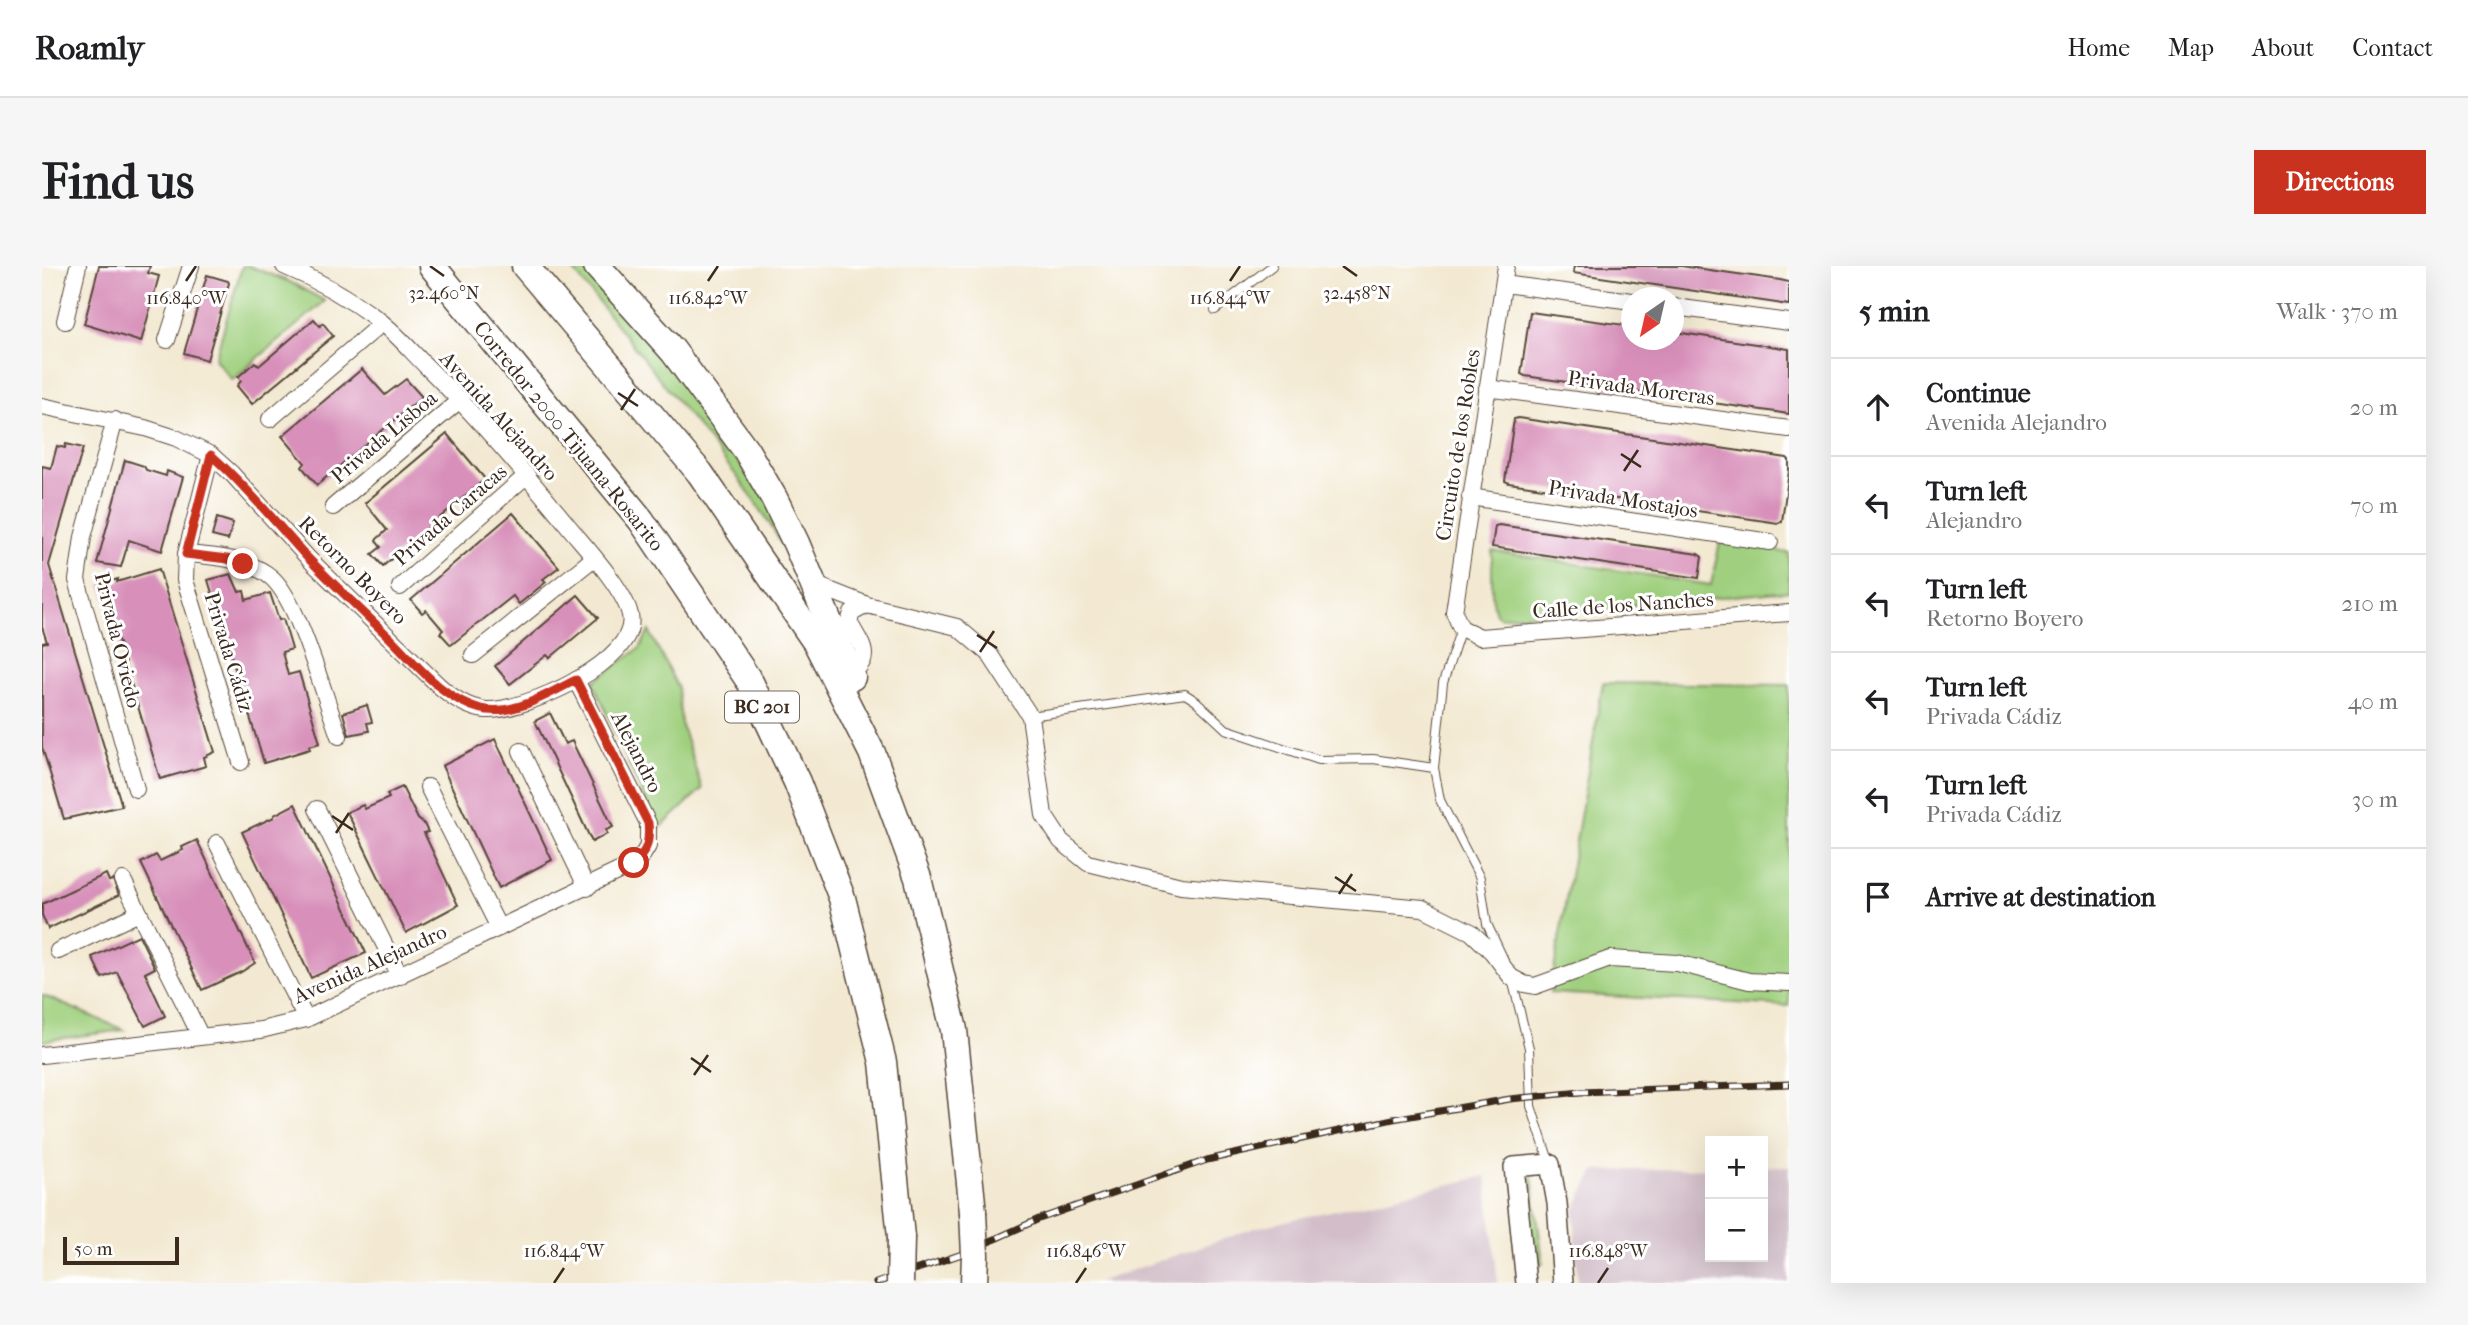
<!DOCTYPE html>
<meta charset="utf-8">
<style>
:root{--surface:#fff;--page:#f6f6f6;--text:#202124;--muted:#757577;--line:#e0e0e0;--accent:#c8321e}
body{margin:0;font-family:"IM FELL French Canon",serif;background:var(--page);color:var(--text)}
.controls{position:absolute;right:21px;bottom:21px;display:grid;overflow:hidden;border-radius:0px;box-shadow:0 7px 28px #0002}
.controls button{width:63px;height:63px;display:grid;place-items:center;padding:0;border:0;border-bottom:2px solid var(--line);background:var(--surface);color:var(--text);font:35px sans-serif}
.compass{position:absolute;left:1579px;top:21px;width:63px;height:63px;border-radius:50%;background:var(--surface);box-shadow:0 7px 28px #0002;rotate:214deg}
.scale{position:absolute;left:21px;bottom:18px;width:116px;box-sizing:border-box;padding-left:7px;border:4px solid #3b2a1e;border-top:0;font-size:19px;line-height:24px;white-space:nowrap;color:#3b2a1e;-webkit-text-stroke:5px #fff;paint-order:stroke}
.stop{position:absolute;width:21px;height:21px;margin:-16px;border:5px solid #c8321e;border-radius:50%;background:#fff}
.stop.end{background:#c8321e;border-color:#fff;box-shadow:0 2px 7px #0008}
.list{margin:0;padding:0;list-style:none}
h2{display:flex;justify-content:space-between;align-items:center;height:91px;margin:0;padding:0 28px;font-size:30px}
h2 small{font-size:23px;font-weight:400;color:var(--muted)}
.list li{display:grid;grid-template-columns:46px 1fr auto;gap:21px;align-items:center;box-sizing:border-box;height:98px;padding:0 28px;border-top:2px solid var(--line)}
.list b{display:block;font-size:26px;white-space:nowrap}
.list p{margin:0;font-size:23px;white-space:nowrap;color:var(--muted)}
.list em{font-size:23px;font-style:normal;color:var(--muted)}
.icon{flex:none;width:38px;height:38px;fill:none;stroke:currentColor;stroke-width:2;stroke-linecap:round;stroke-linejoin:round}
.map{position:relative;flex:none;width:1747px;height:1017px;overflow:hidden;border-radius:0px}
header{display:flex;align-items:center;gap:42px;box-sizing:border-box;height:98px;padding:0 35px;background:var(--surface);border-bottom:2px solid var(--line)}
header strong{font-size:33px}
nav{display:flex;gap:38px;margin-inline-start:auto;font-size:24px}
.intro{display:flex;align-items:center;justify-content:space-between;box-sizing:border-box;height:168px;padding:0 42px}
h1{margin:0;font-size:49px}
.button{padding:18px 32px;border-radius:0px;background:var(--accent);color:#fff;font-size:24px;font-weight:700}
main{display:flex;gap:42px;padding:0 42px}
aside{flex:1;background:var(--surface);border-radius:0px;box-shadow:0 7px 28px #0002}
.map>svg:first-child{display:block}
</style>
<header>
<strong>Roamly</strong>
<nav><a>Home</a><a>Map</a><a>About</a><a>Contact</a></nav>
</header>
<div class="intro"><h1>Find us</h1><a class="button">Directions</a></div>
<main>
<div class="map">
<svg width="1747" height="1017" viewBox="0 0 1747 1017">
<rect width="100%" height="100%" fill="#fff"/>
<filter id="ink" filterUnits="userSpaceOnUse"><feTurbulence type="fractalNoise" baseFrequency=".0143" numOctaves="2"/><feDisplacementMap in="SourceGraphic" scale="14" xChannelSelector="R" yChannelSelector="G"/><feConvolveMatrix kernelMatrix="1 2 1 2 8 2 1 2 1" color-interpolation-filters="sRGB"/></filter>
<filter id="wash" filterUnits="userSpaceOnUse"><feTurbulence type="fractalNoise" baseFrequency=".00686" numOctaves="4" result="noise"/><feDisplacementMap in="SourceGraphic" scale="28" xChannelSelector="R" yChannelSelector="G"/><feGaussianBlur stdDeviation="1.57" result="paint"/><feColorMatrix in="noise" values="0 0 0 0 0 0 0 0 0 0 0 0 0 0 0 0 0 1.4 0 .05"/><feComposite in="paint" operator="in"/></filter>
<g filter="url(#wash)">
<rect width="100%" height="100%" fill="#f3e9d2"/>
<g fill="#d2bdc8">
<polygon points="1747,900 1747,1017 1536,1017 1532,944 1553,905 1668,902 1668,991 1721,991 1721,901"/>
<polygon points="1444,910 1456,1017 1053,1017 1213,962"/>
</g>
<g fill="#a0d07f" stroke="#6e7d4e" stroke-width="2">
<polygon points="200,0 207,0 248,16 283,35 190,114 173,93"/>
<polygon points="528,0 544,0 595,59 724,229 768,326 723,250 697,213"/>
<polygon points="1678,276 1747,287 1747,325 1458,351 1454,348 1450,331 1450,285 1669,319"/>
<polygon points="607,365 636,422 639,457 660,523 616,564 551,416 598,382"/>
<polygon points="1561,417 1747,419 1747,740 1508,727"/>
<polygon points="0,729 82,764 0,775"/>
<polygon points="1482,901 1489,902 1501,997 1496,1001 1493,996"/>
</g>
<g id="blocks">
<g fill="#d890ba">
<polygon points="57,0 108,0 106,7 117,10 99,76 42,58"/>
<polygon points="1532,0 1639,0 1738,14 1747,16 1747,39 1531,7"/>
<polygon points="165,9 186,15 187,17 165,94 142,87"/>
<polygon points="1488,46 1590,60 1590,74 1632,74 1632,66 1747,83 1747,148 1483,110 1479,108"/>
<polygon points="272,53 278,60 281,57 291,70 210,138 195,120 199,115 196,111 213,96 217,100"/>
<polygon points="320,103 343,129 364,113 380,131 275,219 260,201 263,197 240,170"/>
<polygon points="1476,152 1745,192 1747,194 1747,205 1740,255 1736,257 1467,217 1463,215 1472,153"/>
<polygon points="405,168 443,213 341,300 330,288 339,281 334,275 335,273 345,264 323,237"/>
<polygon points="24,178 41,182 7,299 80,540 22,553 0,481 0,377 5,376 0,361 0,200 9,202 15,180 23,182"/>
<polygon points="83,194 102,200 104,204 124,210 125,205 141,211 120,285 87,274 79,301 55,297"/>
<polygon points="471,247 517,301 501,313 504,316 477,338 471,330 409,379 398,367 401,364 384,344 380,347 369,334"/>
<polygon points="175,252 191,257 186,274 170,270"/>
<polygon points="1457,259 1656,288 1660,291 1657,312 1450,281 1453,260"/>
<polygon points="117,303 173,486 162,491 164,500 118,513 59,318 76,313 75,316"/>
<polygon points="189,308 197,326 202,325 204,334 228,327 237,354 241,353 250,383 240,386 246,409 257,406 278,477 267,480 268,483 222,497 166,314"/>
<polygon points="536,329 556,352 508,392 505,389 468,418 453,400"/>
<polygon points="325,439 330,456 325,457 327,465 307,469 301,447"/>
<polygon points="508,447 523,478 530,475 571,561 564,564 565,568 550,576 493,455"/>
<polygon points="453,473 510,594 457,622 400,500"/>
<polygon points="360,521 376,553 382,558 386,566 382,567 416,639 364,667 305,546 321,539 323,543 347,532 345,528"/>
<polygon points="253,538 324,687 269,712 200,566 232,551 232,549"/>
<polygon points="155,574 213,697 199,706 160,724 99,597 114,589 118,595 141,584 140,581"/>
<polygon points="64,608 67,615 71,614 77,629 6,663 0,649 0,638"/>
<polygon points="97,669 113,702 103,707 123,750 103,760 75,706 60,712 50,691"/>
</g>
</g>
</g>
<g filter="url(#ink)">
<use href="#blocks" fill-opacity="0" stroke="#574739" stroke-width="2"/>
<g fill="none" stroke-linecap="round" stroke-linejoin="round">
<defs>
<g id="service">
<polyline points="1173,44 1230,0"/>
<polyline points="1419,362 1401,417 1392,502 1398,534 1438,612 1445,658 1461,692"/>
<polyline points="988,450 1143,428 1154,435 1184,463 1277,494 1331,493 1392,502"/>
<polyline points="1470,713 1487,782 1489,840 1508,898"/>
</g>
<g id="minor">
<polyline points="1464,0 1412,346 1419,362 1438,371 1747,347"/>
<polyline points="1462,18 1590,35"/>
<polyline points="1632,41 1747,56"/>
<polyline points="23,55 36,0"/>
<polyline points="125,74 149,0"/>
<polyline points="1445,122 1747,163"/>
<path d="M0,140L103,162L134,172L169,189L190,208L267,293L390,413C404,427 423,442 444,444C481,446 598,395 588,349C583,325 548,286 532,267C485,209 437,152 384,100C369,85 355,68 338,55C308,33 276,14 242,0"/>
<polyline points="228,153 340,57"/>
<polyline points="73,154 41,271 35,314 94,523"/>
<polyline points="169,189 144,288 143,314 199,496"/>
<polyline points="1428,231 1728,276"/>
<polyline points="291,241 419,133"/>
<path d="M144,288C172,290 208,293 230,312C257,336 283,433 297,470"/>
<polyline points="769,317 825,339 915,361 948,389 988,450 1002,549 1019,575 1046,597 1139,620 1381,642 1429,666 1450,686 1469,711 1482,718 1493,720 1568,693 1635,697 1707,715 1747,717"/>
<polyline points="358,321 485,209"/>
<polyline points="431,389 552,292"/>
<path d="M803,413C833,392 822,383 807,356L810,347L825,339"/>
<polyline points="479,485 545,622"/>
<polyline points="386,521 457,662"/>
<polyline points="275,543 358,710"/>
<polyline points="175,577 264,753"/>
<polyline points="81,614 158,769"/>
<polyline points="16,685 97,647"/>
<polyline points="0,789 219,764 264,753 579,604 600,590 606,580 606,557 534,414"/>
</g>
<polyline id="tertiary" points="1484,1017 1472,901 1508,898 1515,937 1521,1017"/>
<g id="trunk">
<polyline points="390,0 599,254 708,416 755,516 800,632 841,796 859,971"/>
<polyline points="483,0 658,207 775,378 830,487 876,612 912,764 931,946"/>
<polyline points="555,0 631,85 704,184 732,232 754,277 810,411"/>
</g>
</defs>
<use href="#service" stroke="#574739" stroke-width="10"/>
<use href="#minor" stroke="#574739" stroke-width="18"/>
<use href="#tertiary" stroke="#574739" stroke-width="22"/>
<use href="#trunk" stroke="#574739" stroke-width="29"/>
<use href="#service" stroke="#fff" stroke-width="8"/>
<use href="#minor" stroke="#fff" stroke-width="16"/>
<use href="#tertiary" stroke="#fff" stroke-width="19"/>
<use href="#trunk" stroke="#fff" stroke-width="26"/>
<defs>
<polyline id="rail" points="834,1017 920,988 997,953 1165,894 1351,853 1468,833 1539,826 1747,818"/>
</defs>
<use href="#rail" stroke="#3b2a1e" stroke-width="7"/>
<use href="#rail" stroke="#fff" stroke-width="4.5" stroke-dasharray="13" stroke-linecap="butt"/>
<defs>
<g id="trunk-bridge">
<polyline points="931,946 933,989 932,1017"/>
<polyline points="858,1017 859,971"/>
</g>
</defs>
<use href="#trunk-bridge" stroke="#574739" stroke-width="29" stroke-linecap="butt"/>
<use href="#trunk-bridge" stroke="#fff" stroke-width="26"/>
</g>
</g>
<g fill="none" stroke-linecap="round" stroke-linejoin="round" filter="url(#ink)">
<path stroke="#c8321e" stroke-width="9" d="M201,298L185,293L144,288L169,189C204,220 233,256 264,290C291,318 320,345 348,372C375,399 401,433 439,443C471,451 507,427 534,414L606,557C608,575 605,586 592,597"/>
</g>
<path fill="none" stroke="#3b2a1e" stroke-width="2.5" d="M388,0L402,10M1301,0L1315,10M144,15L154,0M666,15L676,0M1188,15L1198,0M576,127L596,140M579,144L593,123M1579,188L1599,201M1582,205L1596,184M935,369L955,382M938,386L952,365M290,550L311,564M294,567L307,547M1293,611L1314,625M1297,628L1310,608M649,792L669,806M652,809L666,789M512,1017L522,1002M1034,1017L1044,1002M1556,1017L1566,1002"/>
<g text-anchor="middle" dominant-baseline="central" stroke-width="6" stroke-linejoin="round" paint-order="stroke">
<rect fill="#fff" stroke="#766a62" stroke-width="2" x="683" y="425.5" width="74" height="31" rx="5"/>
<g font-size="19" font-weight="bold" fill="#3b2a1e">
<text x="720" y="441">BC 201</text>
</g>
<g font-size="21" fill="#3b2a1e" stroke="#fff">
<text transform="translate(1599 122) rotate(8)">Privada Moreras</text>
<text transform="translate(457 150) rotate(48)">Avenida Alejandro</text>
<text transform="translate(527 170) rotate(51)">Corredor 2000 Tijuana-Rosarito</text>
<text transform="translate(342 171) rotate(-40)">Privada Lisboa</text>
<text transform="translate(1416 179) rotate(-81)">Circuito de los Robles</text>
<text transform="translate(1581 233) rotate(9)">Privada Mostajos</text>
<text transform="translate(408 249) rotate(-41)">Privada Caracas</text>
<text transform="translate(311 304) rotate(45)">Retorno Boyero</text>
<text transform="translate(1581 339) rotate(-4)">Calle de los Nanches</text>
<text transform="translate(76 374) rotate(76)">Privada Oviedo</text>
<text transform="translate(187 386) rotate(73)">Privada Cádiz</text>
<text transform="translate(595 486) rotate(63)">Alejandro</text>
<text transform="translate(328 698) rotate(-24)">Avenida Alejandro</text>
</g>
</g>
<g font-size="18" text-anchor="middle" fill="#3b2a1e" stroke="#fff" stroke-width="6" stroke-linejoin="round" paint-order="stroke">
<text x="1315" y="33">32.458°N</text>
<text x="402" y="33">32.460°N</text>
<text x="144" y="38">116.840°W</text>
<text x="666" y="38">116.842°W</text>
<text x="1188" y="38">116.844°W</text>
<text x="522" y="991">116.844°W</text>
<text x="1044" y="991">116.846°W</text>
<text x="1566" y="991">116.848°W</text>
</g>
</svg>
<div class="controls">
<button>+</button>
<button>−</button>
</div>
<svg class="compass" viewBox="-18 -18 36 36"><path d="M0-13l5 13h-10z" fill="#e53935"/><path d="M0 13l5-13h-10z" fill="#757577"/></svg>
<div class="scale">50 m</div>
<div class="stop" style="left:592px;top:597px"></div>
<div class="stop end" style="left:201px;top:298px"></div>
</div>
<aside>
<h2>5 min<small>Walk · 370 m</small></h2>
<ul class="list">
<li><svg class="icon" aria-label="ahead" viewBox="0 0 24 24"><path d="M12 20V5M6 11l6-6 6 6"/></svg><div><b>Continue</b><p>Avenida Alejandro</p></div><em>20 m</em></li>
<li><svg class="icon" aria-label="left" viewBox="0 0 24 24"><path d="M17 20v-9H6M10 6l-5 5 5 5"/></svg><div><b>Turn left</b><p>Alejandro</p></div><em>70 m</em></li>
<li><svg class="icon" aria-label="left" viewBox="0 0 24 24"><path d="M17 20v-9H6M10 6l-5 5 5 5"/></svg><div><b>Turn left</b><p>Retorno Boyero</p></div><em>210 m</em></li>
<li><svg class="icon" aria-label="left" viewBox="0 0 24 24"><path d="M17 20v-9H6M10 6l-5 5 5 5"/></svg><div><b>Turn left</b><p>Privada Cádiz</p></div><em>40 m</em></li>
<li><svg class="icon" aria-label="left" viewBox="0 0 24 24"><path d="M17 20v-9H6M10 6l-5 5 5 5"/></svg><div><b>Turn left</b><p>Privada Cádiz</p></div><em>30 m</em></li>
<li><svg class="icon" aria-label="arrive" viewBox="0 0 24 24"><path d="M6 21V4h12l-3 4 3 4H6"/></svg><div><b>Arrive at destination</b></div></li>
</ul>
</aside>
</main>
